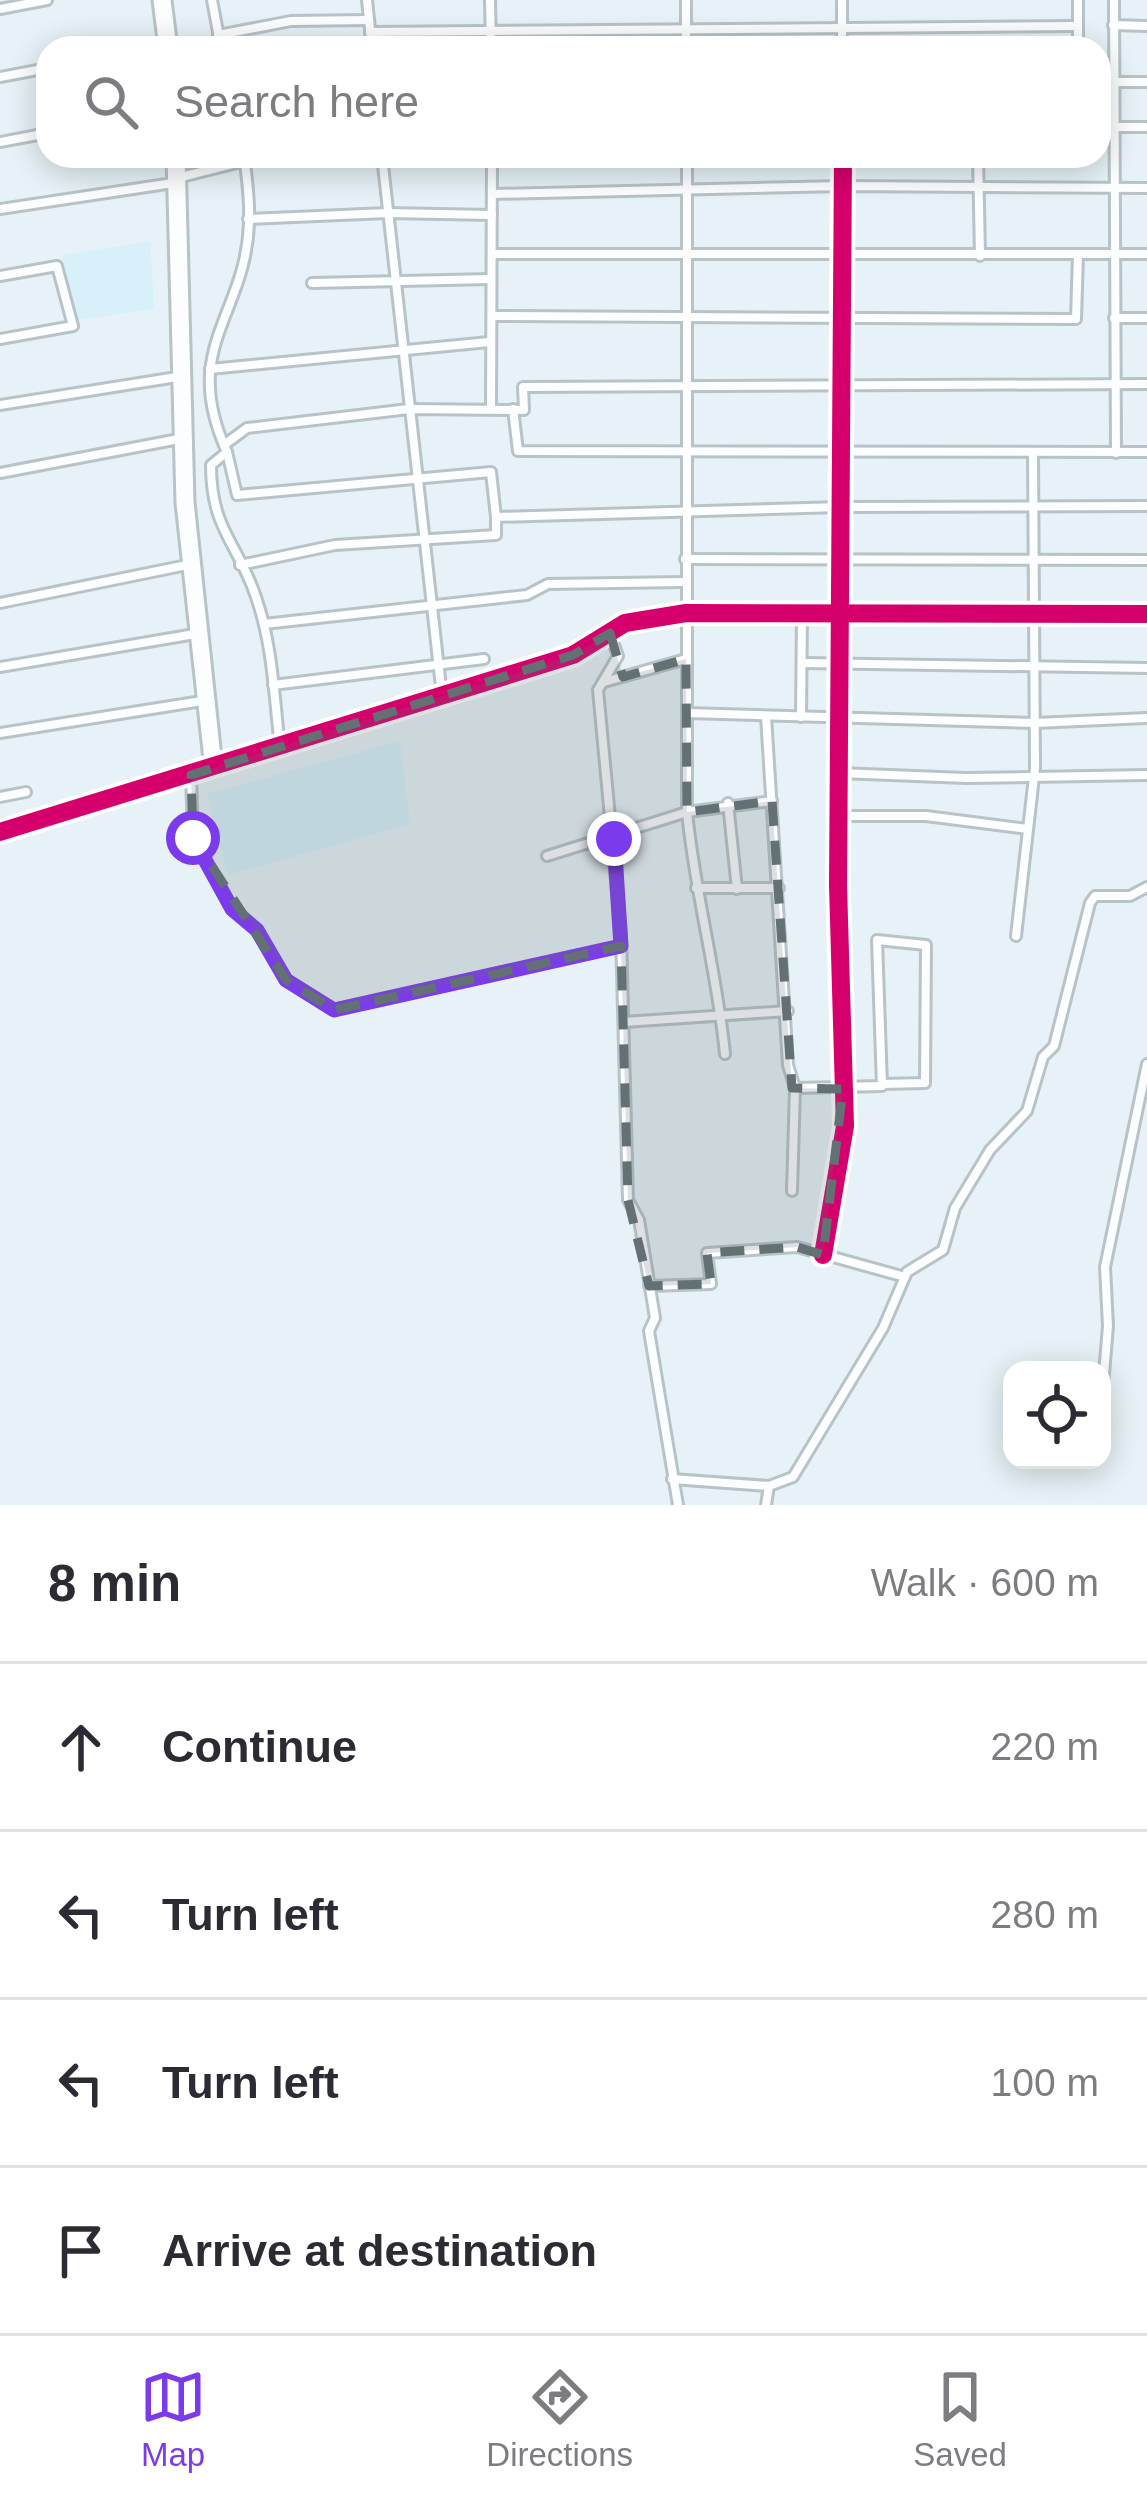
<!DOCTYPE html>
<meta charset="utf-8">
<style>
:root{--surface:#fff;--page:#f2f2f3;--text:#2b2b33;--muted:#7c7c81;--line:#e1e1e2;--accent:#7c3aed}
body{margin:0;font-family:Arial,sans-serif;background:var(--page);color:var(--text)}
.controls{position:absolute;right:36px;bottom:36px;display:grid;overflow:hidden;border-radius:24px;box-shadow:0 6px 30px #0003}
.controls button{width:108px;height:108px;display:grid;place-items:center;padding:0;border:0;border-bottom:3px solid var(--line);background:var(--surface);color:var(--text);font:60px sans-serif}
.stop{position:absolute;width:36px;height:36px;margin:-27px;border:9px solid #7c3aed;border-radius:50%;background:#fff}
.stop.end{background:#7c3aed;border-color:#fff;box-shadow:0 3px 12px #0008}
.list{margin:0;padding:0;list-style:none}
h2{display:flex;justify-content:space-between;align-items:center;height:156px;margin:0;padding:0 48px;font-size:51px}
h2 small{font-size:39px;font-weight:400;color:var(--muted)}
.list li{display:grid;grid-template-columns:78px 1fr auto;gap:36px;align-items:center;box-sizing:border-box;height:168px;padding:0 48px;border-top:3px solid var(--line)}
.list b{display:block;font-size:45px;white-space:nowrap}
.list em{font-size:39px;font-style:normal;color:var(--muted)}
.icon{flex:none;width:66px;height:66px;fill:none;stroke:currentColor;stroke-width:2;stroke-linecap:round;stroke-linejoin:round}
.map{position:relative;flex:none;width:1147px;height:1505px;overflow:hidden}
.search{position:absolute;background:var(--surface);box-shadow:0 6px 30px #0003;left:36px;right:36px;top:36px;height:132px;display:flex;align-items:center;gap:30px;box-sizing:border-box;padding:0 42px;border-radius:36px;color:var(--muted);font-size:45px}
.sheet{height:828px;background:var(--surface)}
nav{display:flex;justify-content:space-around;align-items:center;box-sizing:border-box;height:168px;border-top:3px solid var(--line);background:var(--surface);font-size:33px;color:var(--muted)}
nav a{display:grid;justify-items:center;gap:6px}
nav .on{color:var(--accent)}
.map>svg:first-child{display:block}
</style>
<div class="map">
<svg width="1147" height="1505" viewBox="0 0 1147 1505">
<rect width="100%" height="100%" fill="#e6f2f7"/>
<g fill="#d7f0fa">
<polygon points="150,241 154,309 77,320 62,255"/>
<polygon points="400,741 410,824 228,875 207,794"/>
</g>
<g fill="none" stroke-linecap="round" stroke-linejoin="round">
<defs>
<g id="minor">
<polyline points="212,0 221,48"/>
<polyline points="367,0 372,48"/>
<polyline points="490,0 491,48"/>
<polyline points="686,0 686,48"/>
<polyline points="842,0 842,48"/>
<polyline points="1114,0 1116,453"/>
<polyline points="0,9 47,0"/>
<polyline points="1113,25 1147,26"/>
<polyline points="370,32 1078,26"/>
<polyline points="218,35 291,21 369,20"/>
<polyline points="147,48 164,44"/>
<polyline points="1078,48 1078,0"/>
<polyline points="0,77 48,68"/>
<polyline points="1099,82 1147,82"/>
<polyline points="1113,127 1147,127"/>
<polyline points="1099,135 1112,135"/>
<polyline points="0,142 48,133"/>
<path d="M244,156C247,177 250,201 249,223C246,316 179,347 227,452L211,465C211,530 238,543 256,597C273,646 274,697 280,747"/>
<polyline points="382,156 442,696"/>
<path d="M687,156V812C695,895 717,971 725,1054"/>
<polyline points="978,156 980,256"/>
<polyline points="181,177 265,156"/>
<polyline points="493,194 843,186 1147,188"/>
<polyline points="0,209 173,183"/>
<polyline points="248,219 387,213 492,215"/>
<polyline points="494,254 1147,254"/>
<polyline points="0,276 57,266 73,326 0,339"/>
<polyline points="312,283 491,279"/>
<polyline points="492,316 1076,319 1078,255"/>
<polyline points="1114,318 1147,318"/>
<polyline points="210,369 489,342"/>
<polyline points="0,405 177,377"/>
<polyline points="491,406 492,156"/>
<polyline points="513,409 518,451 1147,452"/>
<polyline points="224,445 247,428 409,409 524,410 523,387 1147,384"/>
<polyline points="227,452 237,495 491,472 496,517"/>
<polyline points="0,473 179,439"/>
<polyline points="685,559 1147,560"/>
<polyline points="240,565 335,545 496,535 496,517 841,507 1147,506"/>
<polyline points="0,603 187,565"/>
<polyline points="264,624 527,595 548,584 685,582"/>
<polyline points="610,633 618,656 598,690 621,934 628,1200 639,1220 655,1318 649,1331 678,1505"/>
<polyline points="802,663 1147,668"/>
<polyline points="0,667 195,634"/>
<polyline points="604,682 686,659"/>
<polyline points="273,685 484,659"/>
<polyline points="687,713 1035,723 1147,718"/>
<polyline points="766,716 788,1065 795,1088 792,1191"/>
<polyline points="801,717 802,613"/>
<polyline points="0,733 202,701"/>
<polyline points="839,773 966,778 1147,775"/>
<polyline points="191,775 193,837 232,909 257,930 286,980 334,1010 621,946"/>
<polyline points="0,797 26,792"/>
<polyline points="728,803 737,889"/>
<polyline points="839,816 926,816 1028,829"/>
<polyline points="0,832 210,769"/>
<polyline points="547,856 687,812 772,801"/>
<polyline points="696,888 779,888"/>
<polyline points="1016,936 1035,768 1033,453"/>
<polyline points="624,1022 788,1011"/>
<polyline points="795,1088 882,1086 877,940 926,945 925,1083 882,1084"/>
<polyline points="823,1255 845,1126 838,885 843,156"/>
<polyline points="649,1286 711,1284 707,1253 797,1247 905,1277"/>
<polyline points="1102,1398 1108,1326 1105,1267 1147,1064"/>
<polyline points="672,1479 769,1486"/>
<polyline points="766,1505 769,1486 793,1477 883,1328 907,1272 943,1250 955,1208 990,1150 1027,1111 1043,1057 1054,1046 1090,903 1095,896 1130,896 1147,887"/>
</g>
<g id="tertiary">
<polyline points="158,0 164,48"/>
<polyline points="166,0 172,48"/>
<polyline points="172,156 181,503 210,769 573,655 625,623 686,613 1147,614"/>
<polyline points="180,156 189,502 217,767"/>
</g>
</defs>
<use href="#minor" stroke="#b7c3c7" stroke-width="14"/>
<use href="#tertiary" stroke="#b7c3c7" stroke-width="15"/>
<use href="#minor" stroke="#fbfdfe" stroke-width="8"/>
<use href="#tertiary" stroke="#fbfdfe" stroke-width="9"/>
<defs>
<g id="cycleway">
<polyline points="0,832 573,655 625,623 686,613 1147,614"/>
<polyline points="823,1255 845,1126 838,885 843,156"/>
</g>
</defs>
<use href="#cycleway" stroke="#fefefe" stroke-width="26"/>
<use href="#cycleway" stroke="#d6006c" stroke-width="18"/>
</g>
<g fill="none" stroke-linecap="round" stroke-linejoin="round">
<polyline stroke="#7c3aed" stroke-width="15" points="193,838 232,909 257,930 286,980 334,1010 621,946 614,839"/>
</g>
<path fill="#637074" fill-opacity="0.2" stroke="#637074" stroke-width="9" stroke-dasharray="24 15" stroke-linejoin="round" d="M610,633L623,677L686,659L687,812L772,801L792,1088L843,1089L823,1255L797,1247L707,1253L711,1284L649,1286L628,1200L621,946L334,1010L286,980L193,837L191,775L573,655Z"/>
</svg>
<div class="controls">
<button><svg class="icon" aria-label="locate" viewBox="0 0 24 24"><circle cx="12" cy="12" r="6"/><path d="M12 2v4M12 18v4M2 12h4M18 12h4"/></svg></button>
</div>
<div class="stop" style="left:193px;top:838px"></div>
<div class="stop end" style="left:614px;top:839px"></div>
<div class="search"><svg class="icon" aria-label="search" viewBox="0 0 24 24"><circle cx="10" cy="10" r="6"/><path d="M15 15l6 6"/></svg>Search here</div>
</div>
<section class="sheet">
<h2>8 min<small>Walk · 600 m</small></h2>
<ul class="list">
<li><svg class="icon" aria-label="ahead" viewBox="0 0 24 24"><path d="M12 20V5M6 11l6-6 6 6"/></svg><div><b>Continue</b></div><em>220 m</em></li>
<li><svg class="icon" aria-label="left" viewBox="0 0 24 24"><path d="M17 20v-9H6M10 6l-5 5 5 5"/></svg><div><b>Turn left</b></div><em>280 m</em></li>
<li><svg class="icon" aria-label="left" viewBox="0 0 24 24"><path d="M17 20v-9H6M10 6l-5 5 5 5"/></svg><div><b>Turn left</b></div><em>100 m</em></li>
<li><svg class="icon" aria-label="arrive" viewBox="0 0 24 24"><path d="M6 21V4h12l-3 4 3 4H6"/></svg><div><b>Arrive at destination</b></div></li>
</ul>
</section>
<nav>
<a class="on"><svg class="icon" aria-label="map" viewBox="0 0 24 24"><path d="M3 6l6-2 6 2 6-2v14l-6 2-6-2-6 2zM9 4v14M15 6v14"/></svg>Map</a>
<a><svg class="icon" aria-label="directions" viewBox="0 0 24 24"><path d="M12 3l9 9-9 9-9-9zM9 14v-3h6M13 9l2 2-2 2"/></svg>Directions</a>
<a><svg class="icon" aria-label="saved" viewBox="0 0 24 24"><path d="M7 4h10v16l-5-4-5 4z"/></svg>Saved</a>
</nav>
